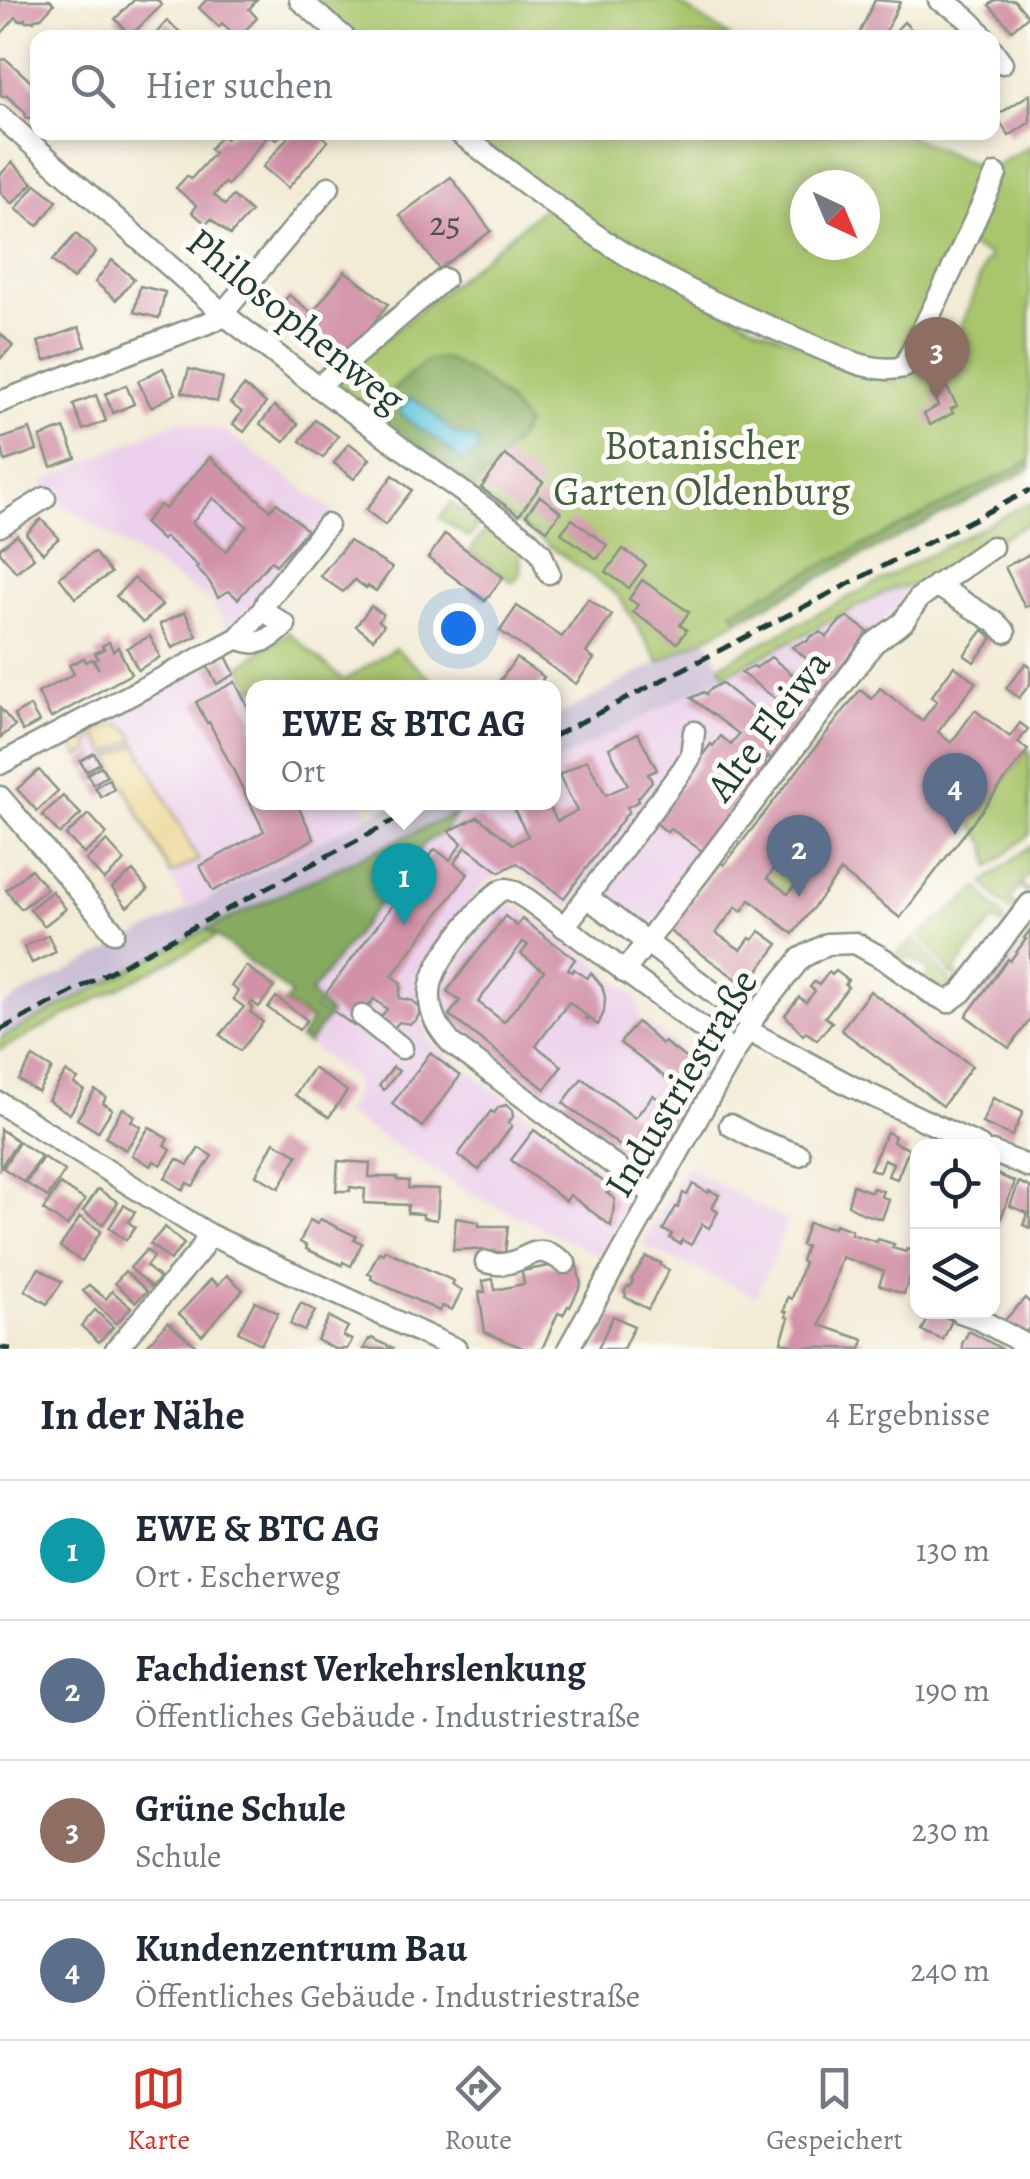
<!DOCTYPE html>
<html lang="de">
<meta charset="utf-8">
<style>
:root{--surface:#fff;--page:#f6f6f7;--text:#1f2937;--muted:#747a83;--line:#e0e1e3;--accent:#d93025}
body{margin:0;font-family:Alegreya,serif;background:var(--page);color:var(--text)}
.controls{position:absolute;right:30px;bottom:30px;display:grid;overflow:hidden;border-radius:20px;box-shadow:0 5px 15px #0003}
.controls button{width:90px;height:90px;display:grid;place-items:center;padding:0;border:0;border-bottom:2px solid var(--line);background:var(--surface);color:var(--text);font:50px sans-serif}
.compass{position:absolute;left:790px;top:170px;width:90px;height:90px;border-radius:50%;background:var(--surface);box-shadow:0 5px 15px #0003;rotate:136deg}
.you{position:absolute;left:458px;top:628px;width:35px;height:35px;margin:-25px;border:8px solid #fff;border-radius:50%;background:#1a73e8;box-shadow:0 0 0 15px #1a73e833}
.badge{display:grid;place-items:center;width:65px;height:65px;border-radius:50%;background:var(--accent);color:#fff;font-size:32px;font-weight:700}
.pin{position:absolute;translate:-50% -82px;filter:drop-shadow(0 2px 5px #0008)}
.pin::after{content:'';position:absolute;top:52px;width:35px;height:30px;background:inherit;clip-path:polygon(0 0,100% 0,50% 100%)}
.popup{position:absolute;left:246px;top:680px;width:315px;height:130px;box-sizing:border-box;display:grid;place-content:center;border-radius:20px;background:var(--surface);filter:drop-shadow(0 2px 8px #0005);font-size:32px;white-space:nowrap;color:var(--muted)}
.popup b{font-size:38px;color:var(--text)}
.popup::after{content:'';position:absolute;left:50%;top:100%;margin-left:-20px;border:20px solid transparent;border-top-color:var(--surface)}
.list{margin:0;padding:0;list-style:none}
h2{display:flex;justify-content:space-between;align-items:center;height:130px;margin:0;padding:0 40px;font-size:42px}
h2 small{font-size:32px;font-weight:400;color:var(--muted)}
.list li{display:grid;grid-template-columns:65px 1fr auto;gap:30px;align-items:center;box-sizing:border-box;height:140px;padding:0 40px;border-top:2px solid var(--line)}
.list b{display:block;font-size:38px;white-space:nowrap}
.list p{margin:0;font-size:32px;white-space:nowrap;color:var(--muted)}
.list em{font-size:32px;font-style:normal;color:var(--muted)}
.icon{flex:none;width:55px;height:55px;fill:none;stroke:currentColor;stroke-width:2;stroke-linecap:round;stroke-linejoin:round}
.map{position:relative;flex:none;width:1030px;height:1349px;overflow:hidden}
.search{position:absolute;background:var(--surface);box-shadow:0 5px 15px #0003;left:30px;right:30px;top:30px;height:110px;display:flex;align-items:center;gap:25px;box-sizing:border-box;padding:0 35px;border-radius:20px;color:var(--muted);font-size:38px}
.sheet{height:690px;background:var(--surface)}
nav{display:flex;justify-content:space-around;align-items:center;box-sizing:border-box;height:140px;border-top:2px solid var(--line);background:var(--surface);font-size:28px;color:var(--muted)}
nav a{display:grid;justify-items:center;gap:5px}
nav .on{color:var(--accent)}
.map>svg:first-child{display:block}
</style>
<div class="map">
<svg width="1030" height="1349" viewBox="0 0 1030 1349">
<rect width="100%" height="100%" fill="#fdfcf7"/>
<filter id="ink" filterUnits="userSpaceOnUse"><feTurbulence type="fractalNoise" baseFrequency=".01" numOctaves="2"/><feDisplacementMap in="SourceGraphic" scale="20" xChannelSelector="R" yChannelSelector="G"/><feConvolveMatrix kernelMatrix="1 2 1 2 8 2 1 2 1" color-interpolation-filters="sRGB"/></filter>
<filter id="wash" filterUnits="userSpaceOnUse"><feTurbulence type="fractalNoise" baseFrequency=".0048" numOctaves="4" result="noise"/><feDisplacementMap in="SourceGraphic" scale="40" xChannelSelector="R" yChannelSelector="G"/><feGaussianBlur stdDeviation="2.25" result="paint"/><feColorMatrix in="noise" values="0 0 0 0 0 0 0 0 0 0 0 0 0 0 0 0 0 1.4 0 .05"/><feComposite in="paint" operator="in"/></filter>
<g filter="url(#wash)">
<rect width="100%" height="100%" fill="#f2ebd5"/>
<g fill="#ebd1eb">
<polygon points="180,420 225,431 333,511 239,625 229,632 212,602 53,498 42,482"/>
<polygon points="900,587 907,591 900,601 869,636 647,931 584,888 569,907 516,868 483,883 416,975 421,1016 430,1042 638,1198 605,1258 469,1193 344,1113 355,1091 352,1078 308,1044 329,1014 309,994 425,843 445,831 456,813 477,803 554,802 554,763 853,611 892,589"/>
<polygon points="233,653 254,692 254,802 360,803 372,814 187,909 124,787 102,799 71,744 117,722 121,713"/>
<polygon points="510,905 521,909 581,952 637,997 640,1019 710,1071 652,1175 462,1032 448,1017 444,1005 446,984 450,974 499,909"/>
<polygon points="686,1167 788,1222 756,1296 642,1245"/>
</g>
<g fill="#cbbfd5">
<polygon points="706,637 725,675 554,763 554,718"/>
<polygon points="394,803 477,803 207,929 0,1039 0,1006"/>
</g>
<g fill="#a9c66d" stroke="#648250" stroke-width="2.5" fill-rule="evenodd">
<polygon points="312,0 673,0 730,37 356,37"/>
<path d="M469,133H902L991,172L1002,162L1030,146V467L659,662L618,595L498,509L334,381L546,206L756,326L895,383L952,352L986,261L990,259L989,255L961,243L900,364L874,365L758,317L614,242ZM805,185H865V245H805Z"/>
<polygon points="1030,502 1030,522 917,585 892,589 725,675 720,665"/>
<polygon points="451,503 480,523 469,538 440,518"/>
<polygon points="487,528 520,551 521,572 513,582 470,551"/>
<polygon points="288,632 344,681 395,648 440,687 254,688 254,692 241,666"/>
<polygon points="1028,750 1030,752 1030,834 990,867 987,845 972,823"/>
<polygon points="795,842 816,858 788,894 767,878"/>
<polygon points="1030,846 1030,872 1021,884 1029,891 1027,893 1019,887 1009,900 1017,907 1012,914 984,883"/>
<polygon points="979,888 1006,921 1002,926 993,920 954,971 962,979 958,982 920,935"/>
<polygon points="207,929 216,937 0,1050 0,1039"/>
<polygon points="915,939 953,985 941,988 924,980 930,971 909,956 903,964 893,957"/>
</g>
<g fill="#86ab60" stroke="#52744a" stroke-width="2.5">
<path d="M443,358C477,373 506,394 526,425L517,440L475,488L369,411L426,361Z"/>
<polygon points="1030,461 1030,469 738,620 732,611"/>
<polygon points="456,813 445,831 425,843 310,994 330,1014 308,1044 300,1039 311,1021 285,1003 291,994 207,929"/>
</g>
<g fill="#eeda9e" stroke="#868c69" stroke-width="2.5">
<polygon points="117,723 131,731 135,740 108,754 98,737 88,743 91,750 79,756 73,745"/>
<polygon points="137,744 198,860 171,874 110,758"/>
</g>
<path fill="#5fc6dc" stroke="#3f8288" stroke-width="2.5" d="M411,398L424,406L455,434L476,439L478,445L477,453L466,460H459C443,440 419,431 401,414V408Z"/>
<g id="blocks">
<g fill="#d191a7" fill-rule="evenodd">
<polygon points="0,0 50,0 54,4 41,18 34,19 34,21 25,21 25,19 20,21 16,17 0,35"/>
<polygon points="134,0 157,0 162,5 128,38 121,31 124,28 115,19"/>
<polygon points="206,0 257,0 249,9 257,18 238,38 222,23 219,27 199,8"/>
<polygon points="875,0 900,2 883,38 857,38"/>
<polygon points="995,0 1014,0 1028,16 1012,30 989,5"/>
<polygon points="167,21 187,38 152,38"/>
<polygon points="904,22 920,38 889,38"/>
<polygon points="6,59 38,88 38,123 32,118 26,118 25,112 7,96 1,96 0,60"/>
<polygon points="1030,94 1030,122 1009,136 996,116"/>
<polygon points="231,132 283,132 276,140 269,134 228,185 225,183 214,195 225,205 233,196 251,212 230,235 211,219 206,224 192,212 197,206 176,188 187,176 191,179 214,153 210,149 222,135 226,139"/>
<polygon points="292,132 318,132 328,141 288,188 263,167"/>
<polygon points="12,162 33,183 12,204 0,192 0,175"/>
<polygon points="451,177 491,231 439,269 400,215"/>
<polygon points="36,184 57,201 38,226 16,209"/>
<polygon points="76,234 96,252 73,279 52,261"/>
<polygon points="112,260 134,279 116,300 95,282"/>
<polygon points="345,271 388,304 341,364 298,330 295,334 272,316 289,295 312,313"/>
<polygon points="140,286 165,292 159,318 134,312"/>
<polygon points="79,327 86,346 45,361 38,342"/>
<polygon points="0,333 13,346 0,359"/>
<polygon points="163,368 176,394 151,407 138,381"/>
<polygon points="189,369 223,378 217,402 182,392"/>
<polygon points="945,384 957,406 951,409 953,413 930,425 924,414 938,406 931,392"/>
<polygon points="126,385 134,404 113,413 105,394"/>
<polygon points="244,386 266,403 244,432 233,424 242,412 230,403"/>
<polygon points="96,395 106,421 83,430 73,404"/>
<polygon points="274,406 298,424 284,442 260,424"/>
<polygon points="315,420 338,436 323,458 300,441"/>
<polygon points="64,428 76,458 51,467 40,437"/>
<polygon points="30,429 37,450 5,461 0,439"/>
<polygon points="349,443 370,459 354,479 334,463"/>
<polygon points="505,455 543,482 519,515 481,488"/>
<path d="M210,457L270,510L277,503L307,530L276,565L271,561L238,599L229,591L218,597L209,581L196,568L198,566L165,537L162,540L144,523L160,505L165,509ZM213,498L247,526L226,551L192,523Z"/>
<polygon points="393,475 412,490 385,525 366,510"/>
<polygon points="540,496 561,512 547,530 526,515"/>
<polygon points="41,519 59,538 43,553 26,534"/>
<polygon points="572,519 607,545 597,559 561,533"/>
<polygon points="445,534 503,577 485,601 428,558"/>
<polygon points="17,535 34,558 16,572 0,552 0,548"/>
<polygon points="349,541 392,568 376,591 368,586 366,588 355,580 343,592 320,576"/>
<polygon points="623,549 646,565 629,588 606,572"/>
<polygon points="94,552 111,573 75,598 59,577"/>
<polygon points="1030,554 1030,604 1025,607 1005,567"/>
<polygon points="134,578 162,605 143,623 116,596"/>
<polygon points="642,580 689,612 680,625 687,630 677,643 633,612 638,605 629,599"/>
<polygon points="588,599 612,615 586,653 594,659 576,684 500,631 517,606 562,637"/>
<polygon points="371,606 383,614 379,621 384,625 373,639 356,626"/>
<polygon points="185,612 197,636 172,648 160,624"/>
<polygon points="848,617 868,632 771,759 768,756 764,761 768,767 702,851 674,831 670,829 667,832 656,823 658,820 655,818 700,763 698,761 711,744 713,746 721,736 731,745 739,734 691,698 704,692 706,694 709,690 721,683 766,719 779,701 741,673 754,666 756,668 771,657 797,678 810,661 792,647 804,641 807,642 810,637 821,632 827,637 840,621"/>
<polygon points="983,630 993,638 974,662 964,655"/>
<polygon points="150,636 160,657 138,670 127,648"/>
<polygon points="109,642 113,651 118,647 131,674 51,718 38,693 74,674 69,665 84,658 86,662 92,659 99,669 94,660 98,658 95,653 104,649 102,646"/>
<polygon points="226,656 235,674 217,684 207,666"/>
<polygon points="516,658 544,677 537,688 495,688"/>
<polygon points="1026,663 1030,666 1030,684 1019,698 1006,688"/>
<path d="M954,666L976,682L938,732L951,743L975,710L1010,737L1020,723L1028,729L1018,743L1028,750L900,918L841,871L793,934L750,900L742,911L736,907L716,933L741,950L750,938L753,940L760,931L778,944L743,991L739,987L742,983L668,930L721,863L724,865L860,690L872,699L880,688L922,721L937,701L931,697ZM795,842L816,858L788,894L767,878Z"/>
<polygon points="235,682 254,719 254,802 296,802 314,839 213,891 200,866 264,831 209,722 207,723 196,702"/>
<polygon points="30,706 39,722 23,731 14,715"/>
<polygon points="0,708 15,726 0,738"/>
<polygon points="638,733 657,770 648,774 652,781 638,798 639,801 627,807 629,811 564,898 517,863 500,872 466,847 454,863 468,874 392,976 401,983 399,998 413,1001 419,1008 419,1015 415,1021 410,1024 399,1022 394,1028 380,1018 387,1009 374,999 354,1026 320,1001 435,849 450,860 462,843 449,831 478,817 513,844 528,836 510,802 547,802 557,821 577,811 559,775 587,760 606,795 628,785 609,748"/>
<polygon points="94,753 100,763 86,771 80,761"/>
<polygon points="101,766 107,776 93,784 87,774"/>
<polygon points="39,770 58,791 37,811 17,789"/>
<polygon points="109,779 114,789 101,797 95,787"/>
<polygon points="63,796 81,814 60,834 42,815"/>
<polygon points="89,814 107,834 84,854 66,835"/>
<polygon points="107,841 125,861 104,880 86,860"/>
<polygon points="31,869 47,889 21,909 6,890"/>
<polygon points="133,871 148,890 127,907 112,888"/>
<polygon points="52,891 66,909 44,926 30,909"/>
<path d="M505,916L517,926L522,919L575,959L568,969L572,972L574,969L587,978L591,973L602,986L605,997L604,1012L598,1025L590,1019L589,1020L585,1018L587,1016L569,1002L536,1046L562,1066L545,1089L449,1015L460,1001L447,991ZM523,942L528,945L521,954L544,971L504,1022L478,1002Z"/>
<polygon points="1030,930 1030,1020 1009,1048 966,1016 1008,959 1010,961 1026,939 1024,938"/>
<polygon points="48,935 56,952 32,963 24,947"/>
<polygon points="246,966 274,987 259,1007 252,1002 249,1005 253,1008 250,1012 263,1022 240,1051 220,1035 244,1007 233,999 238,991 231,986"/>
<polygon points="836,971 848,980 845,985 848,987 825,1017 832,1022 817,1040 806,1032 803,1035 785,1015 799,997 806,1002 815,991 810,987 814,982 819,985 829,972 832,975"/>
<polygon points="870,991 972,1066 943,1106 841,1030"/>
<polygon points="276,997 307,1020 299,1030 268,1008"/>
<polygon points="637,1022 656,1039 662,1044 664,1042 691,1062 688,1066 693,1069 681,1084 677,1081 674,1084 620,1043"/>
<polygon points="430,1053 460,1076 422,1127 392,1104"/>
<polygon points="33,1057 52,1069 38,1092 19,1080"/>
<polygon points="393,1067 399,1071 384,1090 379,1086"/>
<polygon points="313,1068 347,1091 329,1117 295,1095"/>
<polygon points="66,1072 78,1079 74,1084 84,1090 70,1114 48,1100"/>
<polygon points="582,1078 635,1118 653,1095 677,1114 652,1147 646,1142 641,1149 633,1143 627,1151 563,1103"/>
<polygon points="95,1090 106,1097 103,1103 112,1109 98,1132 77,1119"/>
<polygon points="993,1098 1023,1112 1012,1136 982,1123"/>
<polygon points="506,1105 512,1110 513,1117 508,1123 512,1126 479,1170 458,1155 491,1111 494,1113 499,1107"/>
<polygon points="123,1108 135,1116 131,1121 141,1127 126,1150 105,1137"/>
<polygon points="149,1127 168,1139 164,1145 171,1150 161,1165 154,1161 151,1166 132,1155"/>
<polygon points="0,1129 18,1141 0,1168"/>
<polygon points="534,1130 612,1188 607,1193 615,1199 611,1226 570,1195 566,1201 511,1160"/>
<polygon points="887,1132 895,1136 893,1142 909,1149 897,1179 888,1176 893,1163 884,1159 879,1172 870,1169"/>
<polygon points="19,1142 41,1156 24,1182 3,1168"/>
<polygon points="274,1142 298,1155 279,1188 256,1175"/>
<polygon points="199,1148 212,1156 193,1186 187,1183 183,1190 165,1178 177,1159 188,1165"/>
<polygon points="43,1157 65,1171 48,1197 26,1183"/>
<polygon points="338,1161 370,1163 369,1177 397,1177 397,1180 409,1181 408,1188 439,1189 437,1220 423,1218 423,1214 407,1213 408,1205 364,1203 365,1189 350,1187 350,1191 336,1191"/>
<polygon points="997,1174 1015,1182 998,1226 992,1224 992,1203 996,1195 992,1193 992,1187"/>
<polygon points="1019,1182 1030,1187 1030,1228 1023,1225 1028,1213 1010,1206"/>
<polygon points="60,1184 85,1200 67,1226 43,1210"/>
<polygon points="693,1184 708,1193 709,1190 719,1195 712,1208 718,1212 709,1228 702,1224 691,1245 682,1240 680,1244 670,1238 672,1234 663,1230 676,1207 678,1208 683,1193 687,1195"/>
<polygon points="853,1185 871,1192 873,1188 883,1191 881,1196 889,1200 882,1219 864,1214 848,1205"/>
<polygon points="98,1189 118,1202 103,1224 83,1211"/>
<polygon points="124,1205 135,1212 128,1222 135,1227 126,1240 109,1228"/>
<polygon points="80,1217 101,1231 82,1261 60,1247"/>
<polygon points="456,1218 479,1222 479,1226 508,1226 505,1253 471,1249 453,1250"/>
<polygon points="320,1219 356,1236 354,1240 362,1243 351,1266 343,1262 342,1265 306,1249 307,1246 300,1242 310,1220 317,1224"/>
<polygon points="808,1223 834,1228 835,1224 852,1230 851,1234 877,1242 878,1239 894,1244 892,1248 906,1252 907,1249 916,1252 915,1255 917,1255 904,1294 879,1285 884,1271 842,1257 820,1325 864,1340 861,1349 808,1347 804,1349 781,1342 789,1318 786,1317 787,1312 784,1311 788,1297 792,1299 804,1262 801,1261 806,1246 801,1245"/>
<polygon points="165,1227 184,1244 170,1260 150,1244"/>
<polygon points="146,1250 154,1256 146,1266 160,1278 152,1287 130,1268"/>
<polygon points="385,1250 454,1281 452,1285 462,1290 452,1310 442,1306 439,1311 371,1279 372,1275 368,1274 379,1252 383,1254"/>
<polygon points="646,1257 661,1263 660,1265 669,1270 648,1309 625,1297 626,1294 624,1292 628,1286 630,1287 633,1281 631,1280"/>
<polygon points="576,1261 581,1284 570,1307 568,1306 563,1315 558,1313 542,1349 525,1349 485,1332 479,1292 485,1292 483,1281 493,1279 495,1290 524,1284 522,1271"/>
<polygon points="39,1268 62,1282 47,1304 25,1290"/>
<polygon points="125,1271 147,1291 136,1302 115,1283"/>
<polygon points="227,1275 243,1290 202,1335 179,1314 211,1279 218,1285"/>
<polygon points="89,1285 106,1299 112,1291 131,1307 116,1324 83,1291"/>
<polygon points="1025,1298 1030,1303 1030,1327 1022,1336 1005,1320"/>
<polygon points="255,1301 278,1313 261,1344 238,1332"/>
<polygon points="301,1303 315,1311 304,1331 290,1324"/>
<polygon points="95,1310 113,1327 99,1342 81,1326"/>
<polygon points="931,1312 952,1320 943,1340 922,1331"/>
<polygon points="613,1316 634,1326 623,1349 598,1349"/>
<polygon points="329,1317 348,1327 343,1336 352,1340 347,1349 335,1349 317,1340"/>
<polygon points="168,1322 195,1345 192,1349 153,1349 148,1344"/>
<polygon points="969,1331 1002,1349 963,1349 962,1344"/>
<polygon points="372,1338 394,1349 364,1349 369,1339 371,1340"/>
</g>
</g>
</g>
<g filter="url(#ink)">
<use href="#blocks" fill-opacity="0" stroke="#889484" stroke-width="2.5"/>
<g fill="none" stroke-linecap="round" stroke-linejoin="round">
<defs>
<g id="minor">
<polyline points="300,0 345,38"/>
<path d="M939,0C956,8 973,22 984,38"/>
<polyline points="992,49 1002,63"/>
<polyline points="0,116 226,316 318,387 526,538 541,553 549,573"/>
<path d="M458,132C509,171 559,210 612,246C673,286 743,316 810,344C840,356 871,375 904,367L951,272L996,174"/>
<polyline points="223,313 329,187"/>
<polyline points="318,387 444,279"/>
<polyline points="0,402 226,316"/>
<polyline points="0,526 45,498"/>
<polyline points="936,585 995,622 1005,632"/>
<polyline points="263,610 267,601 327,525"/>
<path d="M0,764L238,638L263,610L285,625C271,640 257,648 238,638"/>
<polyline points="0,797 114,932"/>
<polyline points="587,897 752,1022"/>
<polyline points="564,927 683,769 691,756 694,732"/>
<polyline points="624,972 874,643 903,622 919,598 992,547"/>
<polyline points="362,1016 402,1048"/>
<polyline points="747,1030 851,1086 980,1146"/>
<polyline points="0,1103 210,1235 456,1349"/>
<polyline points="730,1125 754,1138 799,1155"/>
<polyline points="992,1152 1030,1167"/>
<path d="M654,1195L451,1043C438,1028 429,1014 430,994C430,983 434,973 439,964C447,950 491,889 506,889C513,889 521,896 527,899L734,1052"/>
<path d="M486,1262C491,1263 497,1265 502,1264C531,1262 532,1238 565,1263"/>
<polyline points="960,1312 977,1318 1030,1347"/>
<polyline points="116,1349 197,1254 210,1235"/>
<polyline points="568,1349 756,1014 801,958 827,944 855,943 884,959 931,993 948,1002 962,992 1030,904"/>
</g>
</defs>
<use href="#minor" stroke="#889484" stroke-width="25"/>
<use href="#minor" stroke="#fff" stroke-width="20"/>
<g stroke="#1f3d34" stroke-width="5" stroke-dasharray="15 8" stroke-linecap="butt">
<polyline points="554,736 1030,490"/>
<polyline points="0,1030 429,802"/>
<polyline points="0,1348 11,1349"/>
</g>
</g>
</g>
<g text-anchor="middle" dominant-baseline="central" stroke-width="10" stroke-linejoin="round" paint-order="stroke">
<g font-size="35" fill="#4c5251">
<text x="445" y="223">25</text>
</g>
<g font-size="40" fill="#1f3d34" stroke="#fdfcf7">
<text transform="translate(296 320) rotate(39)">Philosophenweg</text>
<text transform="translate(768 725) rotate(-53)">Alte Fleiwa</text>
<text transform="translate(681 1083) rotate(-59)">Industriestraße</text>
</g>
<g font-size="40" fill="#425f42" stroke="#fdfcf7">
<text x="702" y="445">Botanischer<tspan x="702" dy="46">Garten Oldenburg</tspan></text>
</g>
</g>
</svg>
<div class="controls">
<button><svg class="icon" aria-label="locate" viewBox="0 0 24 24"><circle cx="12" cy="12" r="6"/><path d="M12 2v4M12 18v4M2 12h4M18 12h4"/></svg></button>
<button><svg class="icon" aria-label="layers" viewBox="0 0 24 24"><path d="M12 4l9 5-9 5-9-5zM3 14l9 5 9-5"/></svg></button>
</div>
<svg class="compass" viewBox="-18 -18 36 36"><path d="M0-13l5 13h-10z" fill="#e53935"/><path d="M0 13l5-13h-10z" fill="#747a83"/></svg>
<div class="you"></div>
<div class="pin badge" style="left:404px;top:925px;background:#0f9aa8">1</div>
<div class="popup"><b>EWE &amp; BTC AG</b>Ort</div>
<div class="pin badge" style="left:799px;top:897px;background:#5c6f8a">2</div>
<div class="pin badge" style="left:937px;top:399px;background:#8d6e63">3</div>
<div class="pin badge" style="left:955px;top:835px;background:#5c6f8a">4</div>
<div class="search"><svg class="icon" aria-label="search" viewBox="0 0 24 24"><circle cx="10" cy="10" r="6"/><path d="M15 15l6 6"/></svg>Hier suchen</div>
</div>
<section class="sheet">
<h2>In der Nähe<small>4 Ergebnisse</small></h2>
<ul class="list">
<li><span class="badge" style="background:#0f9aa8">1</span><div><b>EWE &amp; BTC AG</b><p>Ort · Escherweg</p></div><em>130 m</em></li>
<li><span class="badge" style="background:#5c6f8a">2</span><div><b>Fachdienst Verkehrslenkung</b><p>Öffentliches Gebäude · Industriestraße</p></div><em>190 m</em></li>
<li><span class="badge" style="background:#8d6e63">3</span><div><b>Grüne Schule</b><p>Schule</p></div><em>230 m</em></li>
<li><span class="badge" style="background:#5c6f8a">4</span><div><b>Kundenzentrum Bau</b><p>Öffentliches Gebäude · Industriestraße</p></div><em>240 m</em></li>
</ul>
</section>
<nav>
<a class="on"><svg class="icon" aria-label="map" viewBox="0 0 24 24"><path d="M3 6l6-2 6 2 6-2v14l-6 2-6-2-6 2zM9 4v14M15 6v14"/></svg>Karte</a>
<a><svg class="icon" aria-label="directions" viewBox="0 0 24 24"><path d="M12 3l9 9-9 9-9-9zM9 14v-3h6M13 9l2 2-2 2"/></svg>Route</a>
<a><svg class="icon" aria-label="saved" viewBox="0 0 24 24"><path d="M7 4h10v16l-5-4-5 4z"/></svg>Gespeichert</a>
</nav>
